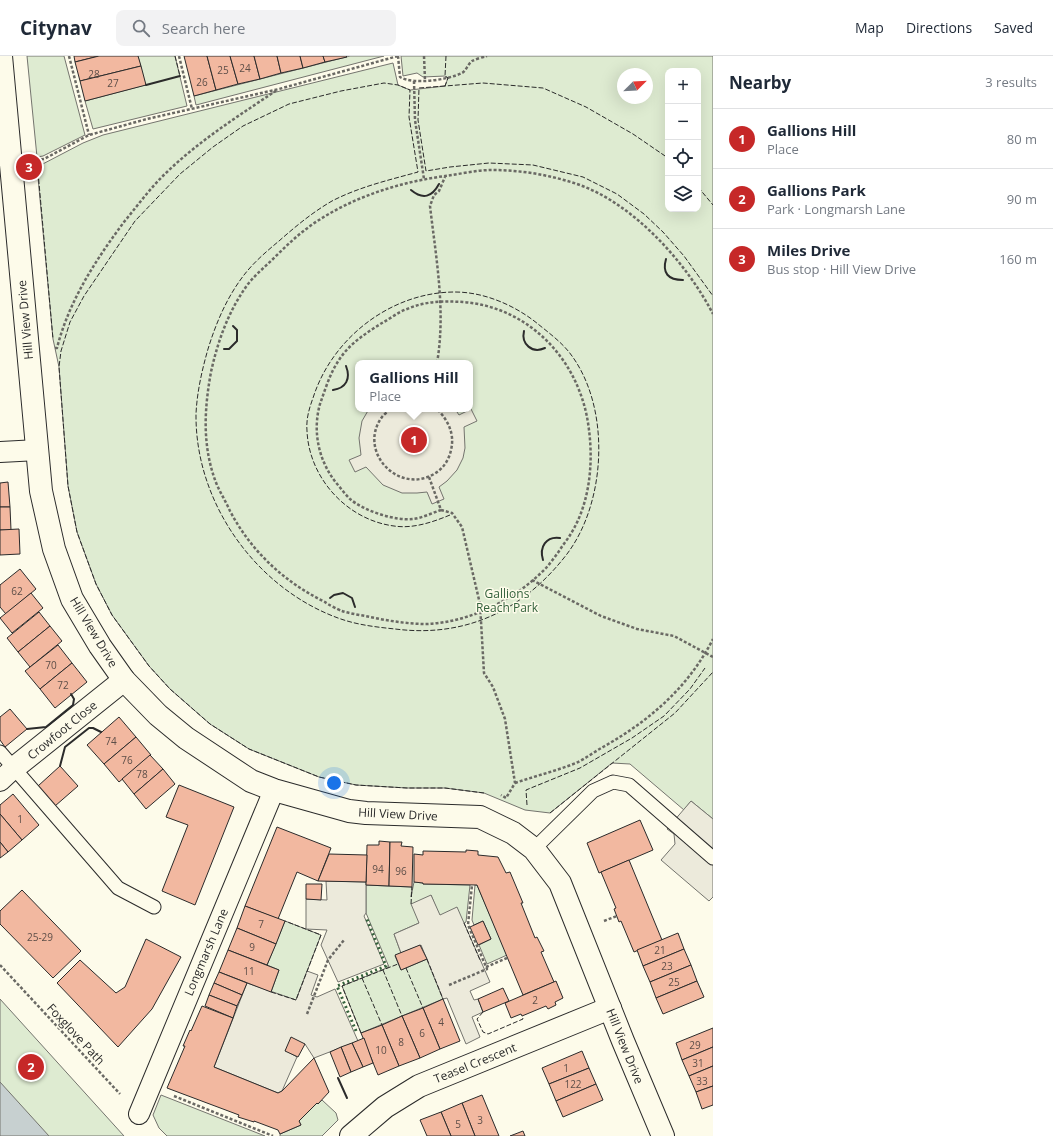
<!DOCTYPE html>
<meta charset="utf-8">
<style>
:root{--surface:#fff;--page:#f2f2f3;--text:#1f2937;--muted:#747a83;--line:#e0e1e3;--accent:#c62828}
body{margin:0;font-family:"Open Sans",sans-serif;background:var(--page);color:var(--text)}
.controls{position:absolute;right:12px;top:12px;display:grid;overflow:hidden;border-radius:8px;box-shadow:0 4px 16px #0002}
.controls button{width:36px;height:36px;display:grid;place-items:center;padding:0;border:0;border-bottom:1px solid var(--line);background:var(--surface);color:var(--text);font:20px sans-serif}
.compass{position:absolute;left:617px;top:12px;width:36px;height:36px;border-radius:50%;background:var(--surface);box-shadow:0 4px 16px #0002;rotate:66deg}
.you{position:absolute;left:334px;top:727px;width:14px;height:14px;margin:-10px;border:3px solid #fff;border-radius:50%;background:#1a73e8;box-shadow:0 0 0 6px #1a73e833}
.badge{display:grid;place-items:center;width:26px;height:26px;border-radius:50%;background:var(--accent);color:#fff;font-size:13px;font-weight:700}
.pin{position:absolute;translate:-50% -50%;border:2px solid #fff;box-shadow:0 1px 4px #0006}
.popup{position:absolute;left:355px;top:304px;width:118px;height:52px;box-sizing:border-box;display:grid;place-content:center;border-radius:8px;background:var(--surface);filter:drop-shadow(0 1px 3px #0005);font-size:13px;white-space:nowrap;color:var(--muted)}
.popup b{font-size:15px;color:var(--text)}
.popup::after{content:'';position:absolute;left:50%;top:100%;margin-left:-8px;border:8px solid transparent;border-top-color:var(--surface)}
.list{margin:0;padding:0;list-style:none}
h2{display:flex;justify-content:space-between;align-items:center;height:52px;margin:0;padding:0 16px;font-size:17px}
h2 small{font-size:13px;font-weight:400;color:var(--muted)}
.list li{display:grid;grid-template-columns:26px 1fr auto;gap:12px;align-items:center;box-sizing:border-box;height:60px;padding:0 16px;border-top:1px solid var(--line)}
.list b{display:block;font-size:15px;white-space:nowrap}
.list p{margin:0;font-size:13px;white-space:nowrap;color:var(--muted)}
.list em{font-size:13px;font-style:normal;color:var(--muted)}
.icon{flex:none;width:22px;height:22px;fill:none;stroke:currentColor;stroke-width:2;stroke-linecap:round;stroke-linejoin:round}
.map{position:relative;flex:none;width:713px;height:1080px;overflow:hidden}
header{display:flex;align-items:center;gap:24px;box-sizing:border-box;height:56px;padding:0 20px;background:var(--surface);border-bottom:1px solid var(--line)}
header strong{font-size:19px}
nav{display:flex;gap:22px;margin-inline-start:auto;font-size:14px}
.search{width:280px;height:36px;background:var(--page);display:flex;align-items:center;gap:10px;box-sizing:border-box;padding:0 14px;border-radius:8px;color:var(--muted);font-size:15px}
main{display:flex}
aside{flex:1;background:var(--surface)}
.map>svg:first-child{display:block}
</style>
<header>
<strong>Citynav</strong>
<div class="search"><svg class="icon" aria-label="search" viewBox="0 0 24 24"><circle cx="10" cy="10" r="6"/><path d="M15 15l6 6"/></svg>Search here</div>
<nav><a>Map</a><a>Directions</a><a>Saved</a></nav>
</header>
<main>
<div class="map">
<svg width="713" height="1080" viewBox="0 0 713 1080">
<rect width="100%" height="100%" fill="#fdfbea"/>
<g fill="#deebd1" stroke="#74746e" fill-rule="evenodd">
<polygon points="27,0 64,0 85,79 43,100 37,101"/>
<polygon points="138,0 175,0 187,50 93,73 85,45 145,29"/>
<polygon points="350,0 384,0 196,49 194,40"/>
<path d="M401,0H713V763L691,745L684,754L630,708L612,707L550,757L525,754L484,737L445,732H407L356,729L319,721L249,693L210,668L170,633L149,610L112,559L96,528L77,476L68,430L59,311L53,283L37,111L83,87L103,79L393,7L398,29L410,34L445,30L448,22L445,20L423,21L417,17L403,20ZM668,15H698V153H668ZM623,18H647V42H623ZM358,307H470V353H358Z"/>
<polygon points="414,826 423,827 423,828 470,829 466,866 464,867 439,859 431,839 419,867 394,878 401,897 395,900 401,914 427,903 443,943 361,977 342,930 389,911 366,857 366,829 412,831 411,841"/>
<polygon points="475,829 477,829 507,899 487,908 479,889 491,883 483,865 474,869 472,864"/>
<polygon points="285,865 321,879 296,944 271,936 279,914 267,909"/>
<polygon points="0,943 124,1080 0,1080"/>
<polygon points="161,1039 265,1080 167,1080 159,1072 153,1059"/>
<polygon points="322,1044 336,1057 338,1064 322,1080 280,1080 280,1078 301,1069 299,1065 317,1047 319,1047"/>
</g>
<g fill="#eceadb" stroke="#74746e">
<polygon points="369,353 455,353 459,359 471,353 477,365 464,371 465,392 463,402 457,414 447,425 439,431 444,443 432,448 427,436 417,437 402,437 383,429 366,411 355,416 349,404 361,399 359,382 362,365"/>
<polygon points="691,745 713,763 713,841 709,845 661,804 675,788 674,778 667,773"/>
<polygon points="326,825 366,826 366,857 364,860 384,908 338,926 321,889 327,874 306,873 306,843 327,844"/>
<polygon points="431,839 440,859 457,851 490,926 470,935 474,944 478,943 483,956 472,961 480,981 466,988 447,942 443,943 421,889 401,897 394,878 419,867 411,848"/>
<polygon points="307,915 318,919 311,939 317,941 335,933 358,985 314,1002 305,988 285,994 297,1001 282,1035 278,1037 214,1011 247,927 296,944"/>
</g>
<polygon fill="#c7d0d0" stroke="#74746e" points="0,1026 49,1080 0,1080"/>
<g fill="#f2b8a0" stroke="#2b2b2b">
<polygon points="74,0 99,0 75,6"/>
<polygon points="99,0 138,0 141,10 80,25 75,6"/>
<polygon points="184,0 207,0 216,34 194,40"/>
<polygon points="207,0 230,0 238,28 216,34"/>
<polygon points="230,0 254,0 260,23 238,28"/>
<polygon points="254,0 277,0 281,17 260,23"/>
<polygon points="277,0 300,0 303,12 281,17"/>
<polygon points="300,0 323,0 325,6 303,12"/>
<polygon points="323,0 346,0 347,1 325,6"/>
<polygon points="141,10 146,29 85,45 80,25"/>
<polygon points="8,426 10,451 0,451 0,427"/>
<polygon points="0,451 10,451 11,474 0,474"/>
<polygon points="19,473 20,498 0,499 0,474"/>
<polygon points="20,513 36,533 6,558 0,551 0,529"/>
<polygon points="31,537 43,552 12,577 0,562"/>
<polygon points="39,556 50,570 18,596 7,582"/>
<polygon points="50,570 62,585 30,611 18,596"/>
<polygon points="58,589 72,607 40,633 25,615"/>
<polygon points="72,607 87,626 55,652 40,633"/>
<polygon points="10,653 27,673 5,691 0,684 0,661"/>
<polygon points="119,661 136,681 104,708 87,689"/>
<polygon points="136,681 151,699 119,726 104,708"/>
<polygon points="150,699 163,713 134,738 122,723"/>
<polygon points="60,710 78,730 55,750 38,730"/>
<polygon points="163,713 175,728 146,753 134,738"/>
<polygon points="179,729 234,751 195,849 162,835 188,769 166,761"/>
<polygon points="13,738 39,769 22,784 0,758 0,749"/>
<polygon points="0,758 22,784 8,796 0,786"/>
<polygon points="640,764 653,794 599,817 587,787"/>
<polygon points="277,771 331,792 318,825 297,816 278,863 245,850"/>
<polygon points="379,785 390,786 389,830 366,829 367,789 379,789"/>
<polygon points="0,786 8,796 0,802"/>
<polygon points="390,786 402,786 401,790 413,791 412,831 389,830"/>
<polygon points="466,794 478,795 478,799 498,801 506,817 510,816 523,847 521,847 535,882 537,881 544,895 541,896 554,926 523,939 477,829 423,828 423,827 414,826 414,798 423,799 423,795 466,796"/>
<polygon points="329,798 367,799 366,826 318,825"/>
<polygon points="629,804 662,884 634,896 621,865 619,866 614,853 616,852 601,816"/>
<polygon points="306,828 322,828 321,844 306,843"/>
<polygon points="22,834 81,895 53,922 0,868 0,855"/>
<polygon points="245,850 285,865 276,888 237,872"/>
<polygon points="483,865 491,883 478,889 470,871"/>
<polygon points="237,872 276,888 267,909 228,894"/>
<polygon points="678,877 684,893 643,910 637,894"/>
<polygon points="146,883 181,901 152,953 118,991 57,927 80,904 116,937 125,931"/>
<polygon points="420,889 427,903 401,914 395,899"/>
<polygon points="684,893 691,909 650,926 643,910"/>
<polygon points="228,894 279,914 271,936 219,916"/>
<polygon points="691,909 697,925 656,942 650,926"/>
<polygon points="219,916 247,927 242,939 214,927"/>
<polygon points="556,925 563,942 555,946 556,949 548,953 546,950 522,960 521,958 511,962 505,947"/>
<polygon points="697,925 704,941 663,958 656,942"/>
<polygon points="214,927 242,939 237,950 209,939"/>
<polygon points="503,932 509,945 483,956 478,943"/>
<polygon points="209,939 237,950 233,962 205,950"/>
<polygon points="443,943 460,985 440,993 423,952"/>
<polygon points="202,950 233,962 214,1011 278,1037 282,1035 314,1002 329,1036 318,1048 317,1047 299,1065 301,1069 280,1078 278,1074 254,1065 254,1066 238,1061 239,1059 167,1032 185,990 183,990 190,974 191,975"/>
<polygon points="423,952 440,993 420,1002 402,960"/>
<polygon points="402,960 420,1002 399,1010 382,969"/>
<polygon points="382,969 399,1010 378,1019 361,977"/>
<polygon points="713,972 713,991 682,1004 676,987"/>
<polygon points="291,981 305,988 298,1001 285,995"/>
<polygon points="364,982 373,1007 363,1011 352,987"/>
<polygon points="352,987 363,1011 351,1016 341,991"/>
<polygon points="341,991 351,1016 340,1021 330,996"/>
<polygon points="713,991 713,1010 689,1020 682,1004"/>
<polygon points="582,995 589,1012 549,1028 542,1012"/>
<polygon points="713,1010 713,1030 696,1036 689,1020"/>
<polygon points="589,1012 596,1028 556,1045 549,1028"/>
<polygon points="596,1028 603,1044 563,1061 556,1045"/>
<polygon points="713,1030 713,1049 702,1053 696,1036"/>
<polygon points="482,1039 499,1080 475,1080 462,1047"/>
<polygon points="462,1047 475,1080 451,1080 441,1056"/>
<polygon points="441,1056 451,1080 427,1080 420,1064"/>
<polygon points="523,1075 525,1080 510,1080"/>
</g>
<g fill="none" stroke-linecap="round" stroke-linejoin="round">
<defs>
<g id="service">
<polyline points="0,696 118,832 154,851"/>
<polyline points="534,793 593,735 613,726 629,729 713,802"/>
</g>
<g id="pedestrian">
<polyline points="0,396 38,394"/>
<polyline points="0,725 14,712"/>
<polyline points="139,1058 274,734"/>
</g>
<g id="minor">
<polyline points="1,0 41,435 54,493 72,543 100,590 124,624 158,659 186,682 251,725 274,734 349,755 366,757 480,761 513,777 534,793 560,827 623,985 663,1080"/>
<polyline points="14,712 124,624"/>
<polyline points="351,1080 385,1051 419,1030 610,952"/>
</g>
</defs>
<use href="#service" stroke="#2b2b2b" stroke-width="15"/>
<use href="#pedestrian" stroke="#2b2b2b" stroke-width="22"/>
<use href="#minor" stroke="#2b2b2b" stroke-width="24"/>
<g stroke="#6a6964" stroke-width="2.5" stroke-dasharray="3 2" stroke-linecap="butt">
<polyline points="69,0 89,79"/>
<polyline points="179,0 192,53"/>
<path d="M398,0L400,21C414,29 447,24 462,17C466,15 468,8 472,5C476,3 483,1 487,0"/>
<polyline points="424,0 425,24"/>
<polyline points="414,25 415,64 424,123"/>
<polyline points="36,104 44,103 89,79 147,63 279,33 398,0"/>
<path d="M55,292H57C69,245 95,205 124,166C138,149 151,131 167,116C200,84 240,59 277,34"/>
<path d="M437,307C446,255 436,202 430,150L434,139L439,135L445,121"/>
<path d="M390,353C388,356 384,358 382,361C357,395 398,439 434,418C443,413 449,404 451,394C455,378 448,364 437,353"/>
<path d="M429,421L441,454C432,457 422,462 413,463C395,465 364,455 350,443C346,439 342,434 338,429C319,407 312,376 320,348C325,334 330,317 339,304C349,288 366,277 382,267C390,263 398,256 407,253C425,245 444,245 463,246C527,251 575,300 587,361C595,404 591,454 563,489C558,497 552,505 546,512C516,543 471,566 427,568C408,568 389,565 370,561C361,559 351,558 342,555C339,554 327,548 325,546C284,526 251,495 230,455C226,446 221,438 217,429C202,392 204,354 211,316C218,284 229,254 248,228C256,218 266,210 275,201C289,187 303,174 319,164C356,140 401,126 445,120C460,118 477,114 492,114C521,114 550,119 577,128C633,147 686,206 713,258"/>
<polyline points="441,454 452,457 462,471 480,548 484,617 493,631 505,663 515,727 506,742 501,739"/>
<polyline points="532,524 601,560 637,573 674,580 713,601"/>
<path d="M515,727C535,720 556,715 576,707C585,703 594,696 603,691C649,665 688,632 713,583"/>
<polyline points="604,865 617,860"/>
<polyline points="0,909 120,1038"/>
<polyline points="486,911 507,902"/>
<polyline points="449,929 487,913 468,869 472,829"/>
<polyline points="307,958 328,904 344,884"/>
<polyline points="174,1040 273,1080"/>
</g>
<use href="#service" stroke="#fdfbea" stroke-width="13"/>
<use href="#pedestrian" stroke="#fdfbea" stroke-width="20"/>
<use href="#minor" stroke="#fdfbea" stroke-width="22"/>
<polyline stroke="#34623c" stroke-width="3" stroke-dasharray="2 3" stroke-linecap="butt" points="356,975 337,930 386,910 366,861"/>
<g stroke="#2b2b2b" stroke-width="1" stroke-dasharray="5 2" stroke-linecap="butt">
<polyline points="175,0 180,20"/>
<polyline points="446,0 445,20 448,22 445,30 483,27 543,32 586,51 633,78 668,102"/>
<polyline points="445,30 419,32 418,64 426,115 450,111 489,107 533,109 583,121 617,138 644,158 663,176 684,200 713,240"/>
<polyline points="38,116 53,283"/>
<polyline points="698,131 713,149"/>
<path d="M450,459C433,466 413,473 394,470C347,464 309,422 307,375C306,363 309,353 313,342C332,282 391,236 455,236C485,236 516,250 538,268C549,277 560,285 569,296C611,349 607,445 567,498C524,554 466,582 395,573C376,571 357,569 338,562C256,532 195,447 196,358C197,336 202,314 208,293C216,267 227,241 244,219C254,206 267,195 279,185C296,170 313,156 332,145C359,131 389,124 418,116L409,61L410,34L398,29L384,27L341,35L289,48L243,70L213,91L180,118L135,165L84,240L70,266L61,295L59,311L68,430L77,476L96,528L112,559L149,610L170,633L210,668L249,693L319,721L356,729L407,732H445L484,737"/>
<polyline points="527,749 526,734 580,712 632,682 664,660 690,633 705,612"/>
<polyline points="550,757 675,657 713,616"/>
<polyline points="411,848 412,831"/>
<polyline points="464,867 480,904"/>
<polyline points="427,903 443,943"/>
<polyline points="406,912 423,952"/>
<polyline points="383,914 402,960"/>
<polyline points="362,922 382,969"/>
<polyline points="271,936 296,944 321,879 285,865"/>
<polyline points="483,956 477,963 483,976 488,978 523,963 522,960"/>
<polyline points="361,977 342,930 398,908"/>
</g>
<g stroke="#2b2b2b" stroke-width="2">
<polyline points="146,29 180,20"/>
<path d="M411,134C423,144 432,141 439,128"/>
<path d="M666,203C662,217 668,224 683,224"/>
<path d="M524,275C521,288 532,298 545,292"/>
<polyline points="224,293 229,293 237,285 237,274 233,270"/>
<path d="M333,334C346,332 351,323 346,310"/>
<path d="M543,504C539,491 546,480 560,482"/>
<polyline points="330,542 334,539 343,537 352,542 355,551"/>
<polyline points="27,673 46,671 73,649 74,643 71,638"/>
<polyline points="60,710 65,691 89,672 93,672 101,676"/>
<polyline points="338,1022 347,1042"/>
</g>
</g>
<g text-anchor="middle" dominant-baseline="central" stroke-width="3" stroke-linejoin="round" paint-order="stroke">
<g font-size="10" fill="#5d4e48">
<text x="245" y="12">24</text>
<text x="223" y="14">25</text>
<text x="94" y="18">28</text>
<text x="202" y="26">26</text>
<text x="113" y="27">27</text>
<text x="17" y="535">62</text>
<text x="51" y="609">70</text>
<text x="63" y="629">72</text>
<text x="111" y="685">74</text>
<text x="127" y="704">76</text>
<text x="142" y="718">78</text>
<text x="20" y="763">1</text>
<text x="378" y="813">94</text>
<text x="401" y="815">96</text>
<text x="261" y="868">7</text>
<text x="40" y="881">25-29</text>
<text x="252" y="891">9</text>
<text x="660" y="894">21</text>
<text x="667" y="910">23</text>
<text x="249" y="915">11</text>
<text x="674" y="926">25</text>
<text x="535" y="944">2</text>
<text x="441" y="966">4</text>
<text x="422" y="977">6</text>
<text x="401" y="986">8</text>
<text x="695" y="989">29</text>
<text x="381" y="994">10</text>
<text x="698" y="1007">31</text>
<text x="566" y="1012">1</text>
<text x="702" y="1025">33</text>
<text x="573" y="1028">122</text>
<text x="480" y="1064">3</text>
<text x="458" y="1068">5</text>
</g>
<g font-size="12" fill="#2b2b2b" stroke="#fdfbea">
<text transform="translate(25 264) rotate(-95)">Hill View Drive</text>
<text transform="translate(94 576) rotate(59)">Hill View Drive</text>
<text transform="translate(62 674) rotate(-39)">Crowfoot Close</text>
<text transform="translate(398 758) rotate(3)">Hill View Drive</text>
<text transform="translate(206 896) rotate(-67)">Longmarsh Lane</text>
<text transform="translate(76 978) rotate(47)">Foxglove Path</text>
<text transform="translate(625 990) rotate(68)">Hill View Drive</text>
<text transform="translate(475 1007) rotate(-22)">Teasel Crescent</text>
</g>
<g font-size="12" fill="#34623c" stroke="#fdfbea">
<text x="507" y="537">Gallions<tspan x="507" dy="14">Reach Park</tspan></text>
</g>
</g>
</svg>
<div class="controls">
<button>+</button>
<button>−</button>
<button><svg class="icon" aria-label="locate" viewBox="0 0 24 24"><circle cx="12" cy="12" r="6"/><path d="M12 2v4M12 18v4M2 12h4M18 12h4"/></svg></button>
<button><svg class="icon" aria-label="layers" viewBox="0 0 24 24"><path d="M12 4l9 5-9 5-9-5zM3 14l9 5 9-5"/></svg></button>
</div>
<svg class="compass" viewBox="-18 -18 36 36"><path d="M0-13l5 13h-10z" fill="#e53935"/><path d="M0 13l5-13h-10z" fill="#747a83"/></svg>
<div class="you"></div>
<div class="pin badge" style="left:414px;top:384px">1</div>
<div class="popup"><b>Gallions Hill</b>Place</div>
<div class="pin badge" style="left:31px;top:1011px">2</div>
<div class="pin badge" style="left:29px;top:111px">3</div>
</div>
<aside>
<h2>Nearby<small>3 results</small></h2>
<ul class="list">
<li><span class="badge">1</span><div><b>Gallions Hill</b><p>Place</p></div><em>80 m</em></li>
<li><span class="badge">2</span><div><b>Gallions Park</b><p>Park · Longmarsh Lane</p></div><em>90 m</em></li>
<li><span class="badge">3</span><div><b>Miles Drive</b><p>Bus stop · Hill View Drive</p></div><em>160 m</em></li>
</ul>
</aside>
</main>
